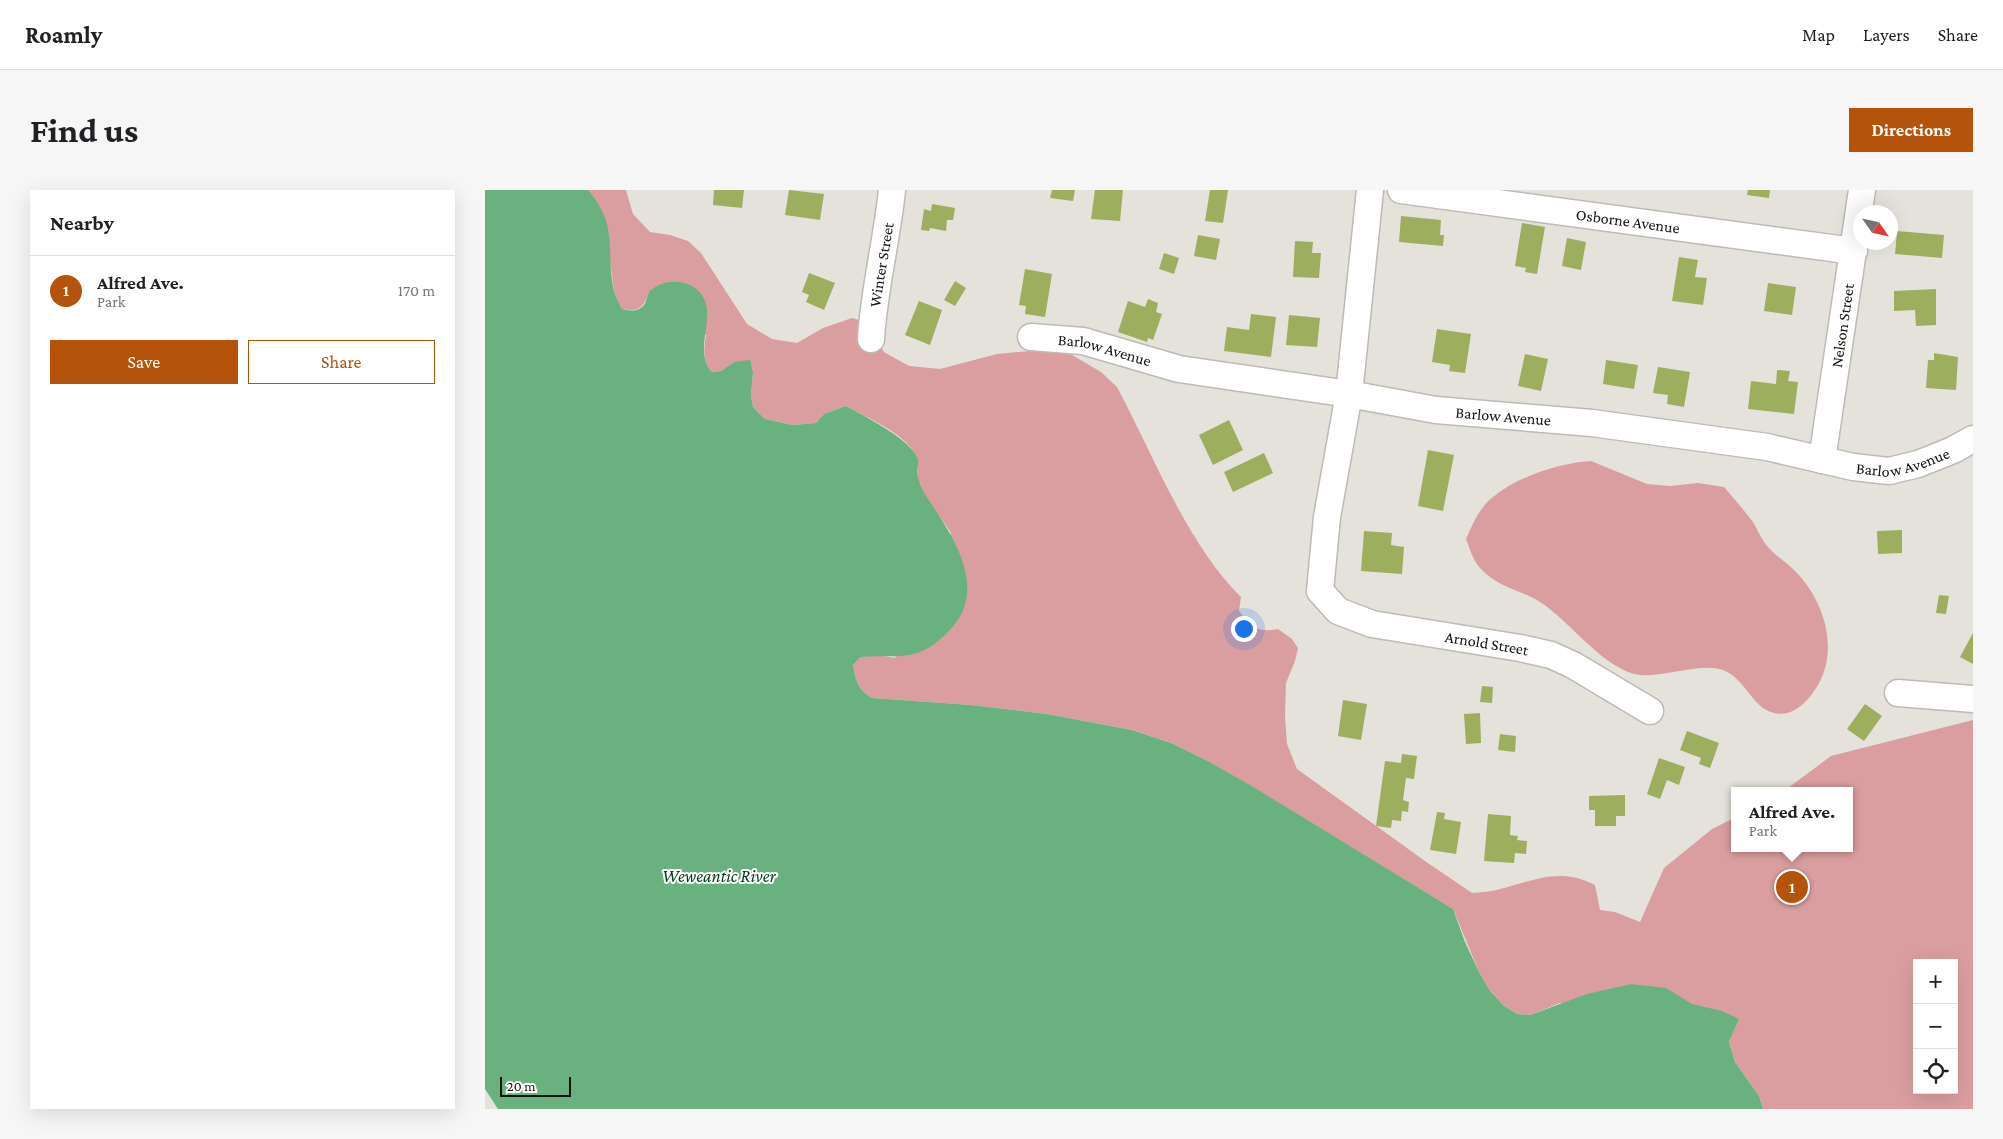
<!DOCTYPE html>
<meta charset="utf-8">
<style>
:root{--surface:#fff;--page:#f6f6f6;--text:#202124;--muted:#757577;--line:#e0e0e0;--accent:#b45309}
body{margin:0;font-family:"Crimson Pro",serif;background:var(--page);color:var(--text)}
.controls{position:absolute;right:15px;bottom:15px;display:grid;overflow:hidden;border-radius:0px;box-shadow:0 5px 20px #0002}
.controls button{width:45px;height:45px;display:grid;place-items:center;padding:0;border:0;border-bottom:1px solid var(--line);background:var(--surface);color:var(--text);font:25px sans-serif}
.compass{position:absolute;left:1368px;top:15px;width:45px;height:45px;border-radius:50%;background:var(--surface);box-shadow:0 5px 20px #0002;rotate:124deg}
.scale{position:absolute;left:15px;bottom:12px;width:71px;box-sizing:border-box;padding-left:5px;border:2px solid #141310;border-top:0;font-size:14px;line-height:18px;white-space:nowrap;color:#141310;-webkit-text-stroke:4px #fff;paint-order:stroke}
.you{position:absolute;left:758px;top:438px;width:18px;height:18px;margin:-12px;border:4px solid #fff;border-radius:50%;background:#1a73e8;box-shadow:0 0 0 8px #1a73e833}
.badge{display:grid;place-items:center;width:32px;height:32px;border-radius:50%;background:var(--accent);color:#fff;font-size:16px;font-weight:700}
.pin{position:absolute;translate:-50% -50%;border:2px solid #fff;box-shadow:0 1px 5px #0006}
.popup{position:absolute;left:1246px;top:597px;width:122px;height:65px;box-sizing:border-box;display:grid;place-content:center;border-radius:0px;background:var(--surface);filter:drop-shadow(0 1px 4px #0005);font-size:16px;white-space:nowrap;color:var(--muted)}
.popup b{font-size:19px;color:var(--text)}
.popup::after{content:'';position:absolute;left:50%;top:100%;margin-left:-10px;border:10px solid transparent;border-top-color:var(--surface)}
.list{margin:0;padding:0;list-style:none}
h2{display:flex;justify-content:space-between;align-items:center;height:65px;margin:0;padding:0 20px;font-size:21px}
h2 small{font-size:16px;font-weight:400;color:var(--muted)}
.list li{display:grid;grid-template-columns:32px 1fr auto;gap:15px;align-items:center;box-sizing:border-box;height:70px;padding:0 20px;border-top:1px solid var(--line)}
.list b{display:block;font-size:19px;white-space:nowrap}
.list p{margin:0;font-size:16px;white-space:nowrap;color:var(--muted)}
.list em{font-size:16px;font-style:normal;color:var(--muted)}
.actions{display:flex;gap:10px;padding:15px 20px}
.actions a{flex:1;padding:11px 0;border:1px solid var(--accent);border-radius:0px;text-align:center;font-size:18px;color:var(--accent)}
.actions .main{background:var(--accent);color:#fff}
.icon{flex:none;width:28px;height:28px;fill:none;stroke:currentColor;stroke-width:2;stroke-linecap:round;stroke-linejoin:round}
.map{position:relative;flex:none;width:1488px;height:919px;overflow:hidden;border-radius:0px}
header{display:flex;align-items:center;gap:30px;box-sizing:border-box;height:70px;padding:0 25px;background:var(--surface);border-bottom:1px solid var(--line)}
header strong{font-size:24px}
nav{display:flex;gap:28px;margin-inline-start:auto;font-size:18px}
.intro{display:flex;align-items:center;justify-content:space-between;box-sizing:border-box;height:120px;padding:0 30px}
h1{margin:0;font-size:35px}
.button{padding:12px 22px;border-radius:0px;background:var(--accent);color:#fff;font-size:18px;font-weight:700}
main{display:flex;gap:30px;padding:0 30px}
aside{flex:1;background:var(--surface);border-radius:0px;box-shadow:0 5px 20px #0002}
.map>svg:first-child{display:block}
</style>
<header>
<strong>Roamly</strong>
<nav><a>Map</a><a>Layers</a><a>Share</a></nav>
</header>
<div class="intro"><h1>Find us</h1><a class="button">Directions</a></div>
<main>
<aside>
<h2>Nearby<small></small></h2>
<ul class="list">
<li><span class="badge">1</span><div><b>Alfred Ave.</b><p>Park</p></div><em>170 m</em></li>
</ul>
<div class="actions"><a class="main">Save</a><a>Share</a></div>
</aside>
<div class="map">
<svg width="1488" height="919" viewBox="0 0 1488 919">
<rect width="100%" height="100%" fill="#e5e2db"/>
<g fill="#db9ea0" fill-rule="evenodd">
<path d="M103,0H141L148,24L165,42L185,45L203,51L216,63L262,134L287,149L312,153L338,138L367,128L378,131L389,144L399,162L424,176L455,179L512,164L566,159L587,165L616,182L632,197C668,264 702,354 756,407L754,421C767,437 772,443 793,439L807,449L813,458L810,471L801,493L800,525L802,554L812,579L940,671L987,703C996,702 1006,702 1015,699C1051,690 1075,677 1110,695L1115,720L1130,722L1155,732L1179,678L1227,639L1249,628L1250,658H1364V601H1299L1346,566L1488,530V919H1278L1274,906L1250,872L1244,852L1253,831L1075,813L1045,825L1032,824L1019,816L1005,801L994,782L968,719L721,570L686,553L647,540L562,524L486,515L387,508C373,500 371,491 368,475L376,467L393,465L410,468L466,343C458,330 439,308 434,295C430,280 436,271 426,258C410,239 383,228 361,216L339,224L331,233L307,235L280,229L268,217L266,205L268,183L249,172L236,181L227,182C217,172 219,159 221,145L164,103C158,118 154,122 137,119C125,99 129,85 123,63C118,42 109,21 103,0ZM1432,773H1469V900H1432Z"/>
<path d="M1106,271L1162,294L1185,296L1213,293L1239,297C1249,309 1259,320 1268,332C1273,340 1277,351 1284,358C1292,367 1304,374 1312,383C1342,415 1356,467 1327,504C1318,516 1305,527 1289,523C1267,518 1261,489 1238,480C1217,472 1180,487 1155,485C1120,481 1084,430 1055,412C1036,400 1012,397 996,379C988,371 985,359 981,349C988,333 995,317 1008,307C1033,286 1075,273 1106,271Z"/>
</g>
<path fill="#69b27f" d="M0,0H103C111,9 119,22 122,34C129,64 120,91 137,119C145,121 153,122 159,115C162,111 162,105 165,101C181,86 212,89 220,111C228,134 209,163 227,182L236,181L249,172L265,170L268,183L266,205L268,217L280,229L307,235L331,233L339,224L361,216C379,226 428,250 433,270C434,273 432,278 432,281C433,292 437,300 443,309C469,347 505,401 463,442C453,452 443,460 429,464C411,468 394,465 376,467L368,475C371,491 373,500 387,508L486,515L562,524L647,540L686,553L721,570L770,598L968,719L980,752L994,782L1005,801L1019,816L1032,824L1045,825L1102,804L1146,794L1181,798L1207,814L1237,821L1254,829L1244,852L1250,872L1274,906L1278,919H13L0,899Z"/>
<g fill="#9eae5f">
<polygon points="229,0 259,0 257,18 228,15"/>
<polygon points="304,0 339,4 335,30 300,25"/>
<polygon points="567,0 590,0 588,11 565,8"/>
<polygon points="610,0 638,0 635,31 606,29"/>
<polygon points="725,0 743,0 738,33 720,31"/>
<polygon points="1263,0 1285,0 1284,8 1262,5"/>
<polygon points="447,14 470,18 468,30 462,30 461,41 445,38 444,41 436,40 439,19 446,21"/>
<polygon points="916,26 956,30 955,45 959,45 958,56 914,52"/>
<polygon points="1037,33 1060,37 1052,84 1040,82 1041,78 1030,76"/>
<polygon points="1412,41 1459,45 1457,68 1410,64"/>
<polygon points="713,45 735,49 731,70 709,66"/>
<polygon points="1082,48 1101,52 1096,80 1077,76"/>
<polygon points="810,51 828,52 827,63 836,63 834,88 808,87"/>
<polygon points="679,63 694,68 689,84 674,79"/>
<polygon points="1194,67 1213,70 1210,87 1222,88 1218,115 1187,111"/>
<polygon points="540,79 567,84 560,127 540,124 541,116 534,115"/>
<polygon points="324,83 350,93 339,120 321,112 324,105 317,102"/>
<polygon points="470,91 481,98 470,116 459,110"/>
<polygon points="1283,93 1311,97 1307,125 1279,121"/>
<polygon points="1451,99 1451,135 1431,136 1430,120 1409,121 1409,101"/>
<polygon points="663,109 673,113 671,122 677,124 668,150 663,148 662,152 633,142 643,111 660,117"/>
<polygon points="434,111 457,120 445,155 420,145"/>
<polygon points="766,124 791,127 786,167 739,161 742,137 764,140"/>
<polygon points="804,125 835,128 832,157 801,155"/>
<polygon points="952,139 986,144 980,183 964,181 965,175 947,172"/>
<polygon points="1449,163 1473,167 1471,200 1441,198 1443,170 1449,170"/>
<polygon points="1040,164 1063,169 1056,201 1033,196"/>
<polygon points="1121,170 1153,175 1149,199 1118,194"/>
<polygon points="1173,177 1205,182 1199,217 1182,214 1183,205 1168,203"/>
<polygon points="1292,180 1305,181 1303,191 1313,192 1309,224 1263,219 1266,191 1291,194"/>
<polygon points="744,230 758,260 728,275 714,245"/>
<polygon points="943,260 969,265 958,321 933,316"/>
<polygon points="779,263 788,283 748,302 739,282"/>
<polygon points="1417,340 1417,363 1393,364 1392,341"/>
<polygon points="879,341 907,343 906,355 919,357 917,384 876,381"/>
<polygon points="1454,405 1464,406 1461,424 1451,423"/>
<polygon points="1488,443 1488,474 1475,467"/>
<polygon points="997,496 1008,497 1007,513 995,512"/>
<polygon points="858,510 882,514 876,550 853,546"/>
<polygon points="1380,514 1397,526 1379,551 1362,539"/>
<polygon points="995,523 996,553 981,554 979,524"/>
<polygon points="1202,541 1234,553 1225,578 1214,574 1216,568 1195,560"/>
<polygon points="1015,544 1031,546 1030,562 1013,560"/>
<polygon points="917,564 932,566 929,589 921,588 918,610 924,612 923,622 917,621 916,631 907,630 906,638 891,636 900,571 916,573"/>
<polygon points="1174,568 1200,577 1194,595 1182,590 1175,609 1162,604"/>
<polygon points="1140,605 1140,626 1131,626 1131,636 1110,636 1110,620 1104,620 1104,606"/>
<polygon points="952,622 960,623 959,629 976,632 971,664 945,660"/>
<polygon points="1003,624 1026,626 1025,645 1033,646 1032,650 1042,651 1041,664 1030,663 1029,673 999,671"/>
</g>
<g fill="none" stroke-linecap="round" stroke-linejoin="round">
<defs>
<g id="minor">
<path id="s1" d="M885,0L864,204L842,327L835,401L853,421L887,434L1035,458L1066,465L1088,475L1165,521"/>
<path id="s2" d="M916,0L1369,61"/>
<path id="s3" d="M546,147L598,151L694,179L864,204L951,220L1107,233L1282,257L1368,277L1404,281L1433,274L1468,260L1488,249"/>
<path id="s4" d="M386,149C389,99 402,50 407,0"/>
<path id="s5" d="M1337,270L1377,0"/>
<polyline points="1413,503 1488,509"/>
</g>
</defs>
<use href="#minor" stroke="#bebab4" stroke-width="29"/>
<use href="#minor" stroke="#fff" stroke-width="26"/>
</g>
<g text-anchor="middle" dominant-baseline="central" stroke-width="4" stroke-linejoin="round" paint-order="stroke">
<g font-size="16" fill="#141310" stroke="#fff">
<text stroke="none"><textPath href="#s2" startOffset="229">Osborne Avenue</textPath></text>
<text stroke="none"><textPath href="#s4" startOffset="75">Winter Street</textPath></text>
<text stroke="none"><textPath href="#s5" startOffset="136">Nelson Street</textPath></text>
<text stroke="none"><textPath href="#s3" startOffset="75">Barlow Avenue</textPath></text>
<text stroke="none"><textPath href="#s3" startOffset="480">Barlow Avenue</textPath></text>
<text stroke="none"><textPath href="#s3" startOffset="885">Barlow Avenue</textPath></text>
<text stroke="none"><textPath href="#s1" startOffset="584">Arnold Street</textPath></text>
</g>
<g font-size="18" font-style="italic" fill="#003b1a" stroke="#fff">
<text x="234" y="686">Weweantic River</text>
</g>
</g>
</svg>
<div class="controls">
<button>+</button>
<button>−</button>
<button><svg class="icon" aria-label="locate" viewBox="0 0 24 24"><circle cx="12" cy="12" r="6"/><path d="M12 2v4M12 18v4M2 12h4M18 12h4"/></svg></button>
</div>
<svg class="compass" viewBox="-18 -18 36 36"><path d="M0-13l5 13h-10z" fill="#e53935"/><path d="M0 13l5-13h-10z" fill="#757577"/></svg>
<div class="scale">20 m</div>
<div class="you"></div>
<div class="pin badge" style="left:1307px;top:697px">1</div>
<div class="popup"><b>Alfred Ave.</b>Park</div>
</div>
</main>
